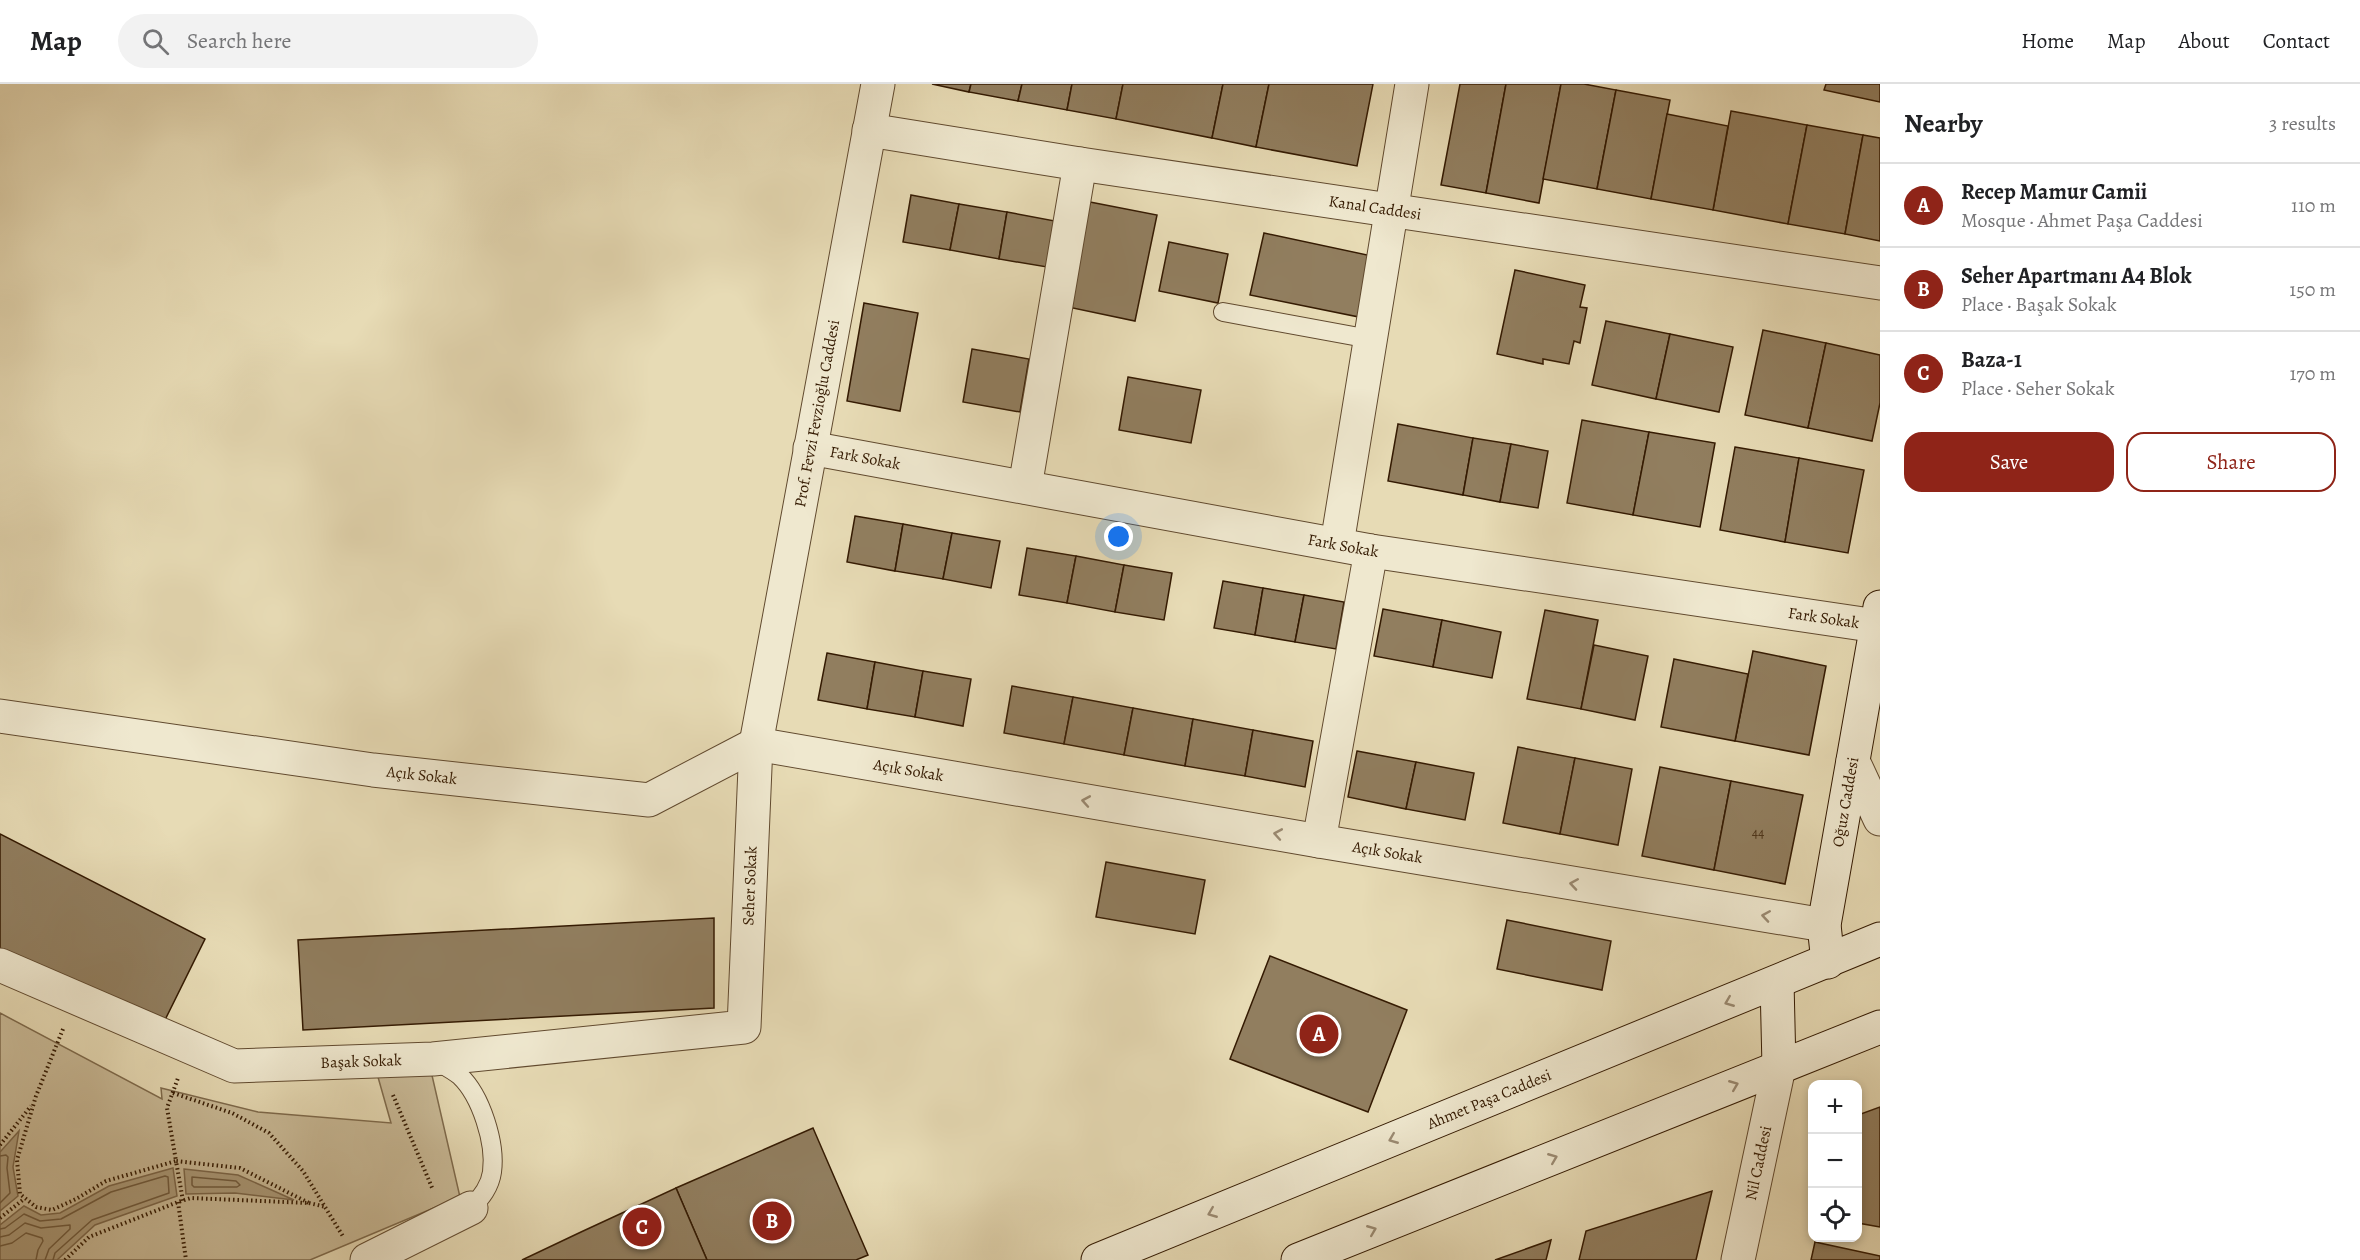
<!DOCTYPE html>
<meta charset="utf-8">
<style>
:root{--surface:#fff;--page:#f2f2f2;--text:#202124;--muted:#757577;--line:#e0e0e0;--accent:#8f2418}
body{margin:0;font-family:Alegreya,serif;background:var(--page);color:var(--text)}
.controls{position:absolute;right:18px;bottom:18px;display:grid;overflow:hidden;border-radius:12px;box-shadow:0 3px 9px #0003}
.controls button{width:54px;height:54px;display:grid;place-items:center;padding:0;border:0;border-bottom:2px solid var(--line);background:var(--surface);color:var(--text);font:30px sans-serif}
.you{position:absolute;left:1119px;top:453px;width:21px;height:21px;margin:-15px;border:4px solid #fff;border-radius:50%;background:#1a73e8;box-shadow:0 0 0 9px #1a73e833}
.badge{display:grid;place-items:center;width:39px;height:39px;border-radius:50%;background:var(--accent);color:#fff;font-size:20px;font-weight:700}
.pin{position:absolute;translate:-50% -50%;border:3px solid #fff;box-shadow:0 2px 6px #0006}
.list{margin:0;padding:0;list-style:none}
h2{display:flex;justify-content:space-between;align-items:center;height:78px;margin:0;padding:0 24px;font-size:26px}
h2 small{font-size:20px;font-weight:400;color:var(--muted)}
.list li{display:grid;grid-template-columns:39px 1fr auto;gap:18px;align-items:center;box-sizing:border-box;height:84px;padding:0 24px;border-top:2px solid var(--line)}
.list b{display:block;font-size:22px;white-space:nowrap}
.list p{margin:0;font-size:20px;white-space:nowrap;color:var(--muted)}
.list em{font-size:20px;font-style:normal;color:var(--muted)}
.actions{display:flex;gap:12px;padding:18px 24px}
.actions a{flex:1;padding:14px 0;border:2px solid var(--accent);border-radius:18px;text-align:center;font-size:21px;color:var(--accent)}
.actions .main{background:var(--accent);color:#fff}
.icon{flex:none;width:33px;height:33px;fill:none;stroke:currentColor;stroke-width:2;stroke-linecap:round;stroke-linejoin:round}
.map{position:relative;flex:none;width:1880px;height:1176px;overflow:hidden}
header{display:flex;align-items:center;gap:36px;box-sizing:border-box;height:84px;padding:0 30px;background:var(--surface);border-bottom:2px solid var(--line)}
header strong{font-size:28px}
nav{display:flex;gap:33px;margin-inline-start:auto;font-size:21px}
.search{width:420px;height:54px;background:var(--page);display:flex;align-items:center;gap:15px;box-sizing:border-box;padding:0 21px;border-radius:33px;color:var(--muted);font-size:22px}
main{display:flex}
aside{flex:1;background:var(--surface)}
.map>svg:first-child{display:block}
</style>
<header>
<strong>Map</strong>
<div class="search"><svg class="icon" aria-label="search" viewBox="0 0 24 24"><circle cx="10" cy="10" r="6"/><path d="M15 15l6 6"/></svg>Search here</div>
<nav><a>Home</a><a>Map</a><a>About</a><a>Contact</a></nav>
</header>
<main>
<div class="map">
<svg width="1880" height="1176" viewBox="0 0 1880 1176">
<rect width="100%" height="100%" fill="#e7dbb5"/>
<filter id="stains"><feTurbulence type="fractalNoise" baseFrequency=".00333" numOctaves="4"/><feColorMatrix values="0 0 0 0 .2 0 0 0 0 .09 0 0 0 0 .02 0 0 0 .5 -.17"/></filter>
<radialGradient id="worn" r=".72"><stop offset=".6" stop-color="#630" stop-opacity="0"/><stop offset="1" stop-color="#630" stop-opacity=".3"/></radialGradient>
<polygon fill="#c9ba97" stroke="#7e6a4c" stroke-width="1.5" points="0,929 162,1015 161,1004 258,1028 391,1039 376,986 431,987 460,1113 310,1176 0,1176"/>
<g fill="#aa9978" stroke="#7b6649" stroke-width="1.5">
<polygon points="19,1047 13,1083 18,1112 0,1127 0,1068"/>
<polygon points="173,1084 177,1112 95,1141 57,1176 0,1176 0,1141 24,1122 41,1131 60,1129 109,1102"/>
<polygon points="184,1085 238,1091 294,1116 235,1109 186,1110"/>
</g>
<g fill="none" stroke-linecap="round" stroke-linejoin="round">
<g stroke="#6f5a3d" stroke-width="1.5">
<polyline points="0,1072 6,1071 8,1073 7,1084 10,1109 0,1119"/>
<polygon points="192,1093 236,1097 240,1101 237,1103 194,1103 192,1101"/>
<polyline points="0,1145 5,1144 24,1130 40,1137 61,1135 111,1108 165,1092 168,1093 169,1109 92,1136 55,1169 53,1176"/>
<polyline points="0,1153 9,1151 25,1139 41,1144 70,1141 70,1145 49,1165 45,1176"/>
<polyline points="0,1162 12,1159 26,1149 42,1154 43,1157 38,1166 36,1176"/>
</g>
</g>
<g fill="#917e5f" stroke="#341a02" stroke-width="1.5">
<polygon points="932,0 971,0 969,8"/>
<polygon points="971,0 1022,0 1018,17 969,8"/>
<polygon points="1022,0 1072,0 1067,26 1018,17"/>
<polygon points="1072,0 1123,0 1116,35 1067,26"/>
<polygon points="1123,0 1223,0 1212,54 1116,35"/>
<polygon points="1223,0 1269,0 1256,63 1212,54"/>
<polygon points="1269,0 1373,0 1357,82 1256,63"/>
<polygon points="1460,0 1506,0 1486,109 1441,101"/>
<polygon points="1506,0 1561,0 1539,119 1486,109"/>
<polygon points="1561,0 1584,0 1616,6 1597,105 1543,95"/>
<polygon points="1826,0 1880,0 1880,18 1824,6"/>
<polygon points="1616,6 1670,16 1651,115 1597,105"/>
<polygon points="1731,27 1807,41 1788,140 1713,126"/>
<polygon points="1667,30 1728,42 1713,126 1651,115"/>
<polygon points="1807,41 1863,51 1845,150 1788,140"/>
<polygon points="1863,51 1880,54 1880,157 1845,150"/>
<polygon points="911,111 959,120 950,166 903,158"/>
<polygon points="1090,118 1157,131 1135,237 1068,223"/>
<polygon points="959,120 1007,128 999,175 950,166"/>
<polygon points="1007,128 1055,137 1047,183 999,175"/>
<polygon points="1264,149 1372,172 1359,233 1250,211"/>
<polygon points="1169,158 1228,170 1218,219 1159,207"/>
<polygon points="1515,186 1585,201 1580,223 1587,224 1580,259 1574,257 1569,280 1543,275 1543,280 1497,270"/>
<polygon points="864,219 918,229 900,327 847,317"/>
<polygon points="1606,237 1670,250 1656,315 1592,301"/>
<polygon points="1763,246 1826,259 1808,344 1745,331"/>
<polygon points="1670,250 1733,263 1719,328 1656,315"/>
<polygon points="1826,259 1880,271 1880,319 1872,357 1808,344"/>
<polygon points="972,265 1029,275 1020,328 963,318"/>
<polygon points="1128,293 1201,306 1191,359 1119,346"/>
<polygon points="1582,336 1649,348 1633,431 1567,419"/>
<polygon points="1398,340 1473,354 1463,411 1388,397"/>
<polygon points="1649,348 1715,359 1700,443 1633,431"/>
<polygon points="1473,354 1511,360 1500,418 1463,411"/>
<polygon points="1511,360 1548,367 1538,424 1500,418"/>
<polygon points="1735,363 1799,374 1785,458 1720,446"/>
<polygon points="1799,374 1864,386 1848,469 1785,458"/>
<polygon points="855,432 903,440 895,487 847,478"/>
<polygon points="903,440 952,449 943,495 895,487"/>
<polygon points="952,449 1000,457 991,504 943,495"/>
<polygon points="1027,464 1076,472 1067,519 1019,511"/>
<polygon points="1076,472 1124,481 1115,528 1067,519"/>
<polygon points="1124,481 1172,489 1164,536 1115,528"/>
<polygon points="1223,497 1263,504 1255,551 1214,544"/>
<polygon points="1263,504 1304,511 1295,558 1255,551"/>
<polygon points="1304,511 1344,518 1336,565 1295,558"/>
<polygon points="1383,525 1442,536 1433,583 1374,572"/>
<polygon points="1545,526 1598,536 1581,625 1527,615"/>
<polygon points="1442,536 1501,548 1492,594 1433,583"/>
<polygon points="1594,561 1648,572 1635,636 1581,625"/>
<polygon points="1753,567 1826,582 1809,671 1735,657"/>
<polygon points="827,569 875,578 867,625 818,616"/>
<polygon points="1674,575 1748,590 1735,657 1661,643"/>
<polygon points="875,578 923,587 915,633 867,625"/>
<polygon points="923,587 971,595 963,642 915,633"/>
<polygon points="1012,602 1073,613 1064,660 1004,649"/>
<polygon points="1073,613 1133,624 1124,671 1064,660"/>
<polygon points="1133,624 1193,635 1185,682 1124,671"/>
<polygon points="1193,635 1253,646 1245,692 1185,682"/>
<polygon points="1253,646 1313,657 1305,703 1245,692"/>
<polygon points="1518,663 1575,674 1560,750 1503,739"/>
<polygon points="1357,667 1416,678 1406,725 1348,713"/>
<polygon points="1575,674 1632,685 1618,761 1560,750"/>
<polygon points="1416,678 1474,689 1465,736 1406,725"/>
<polygon points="1660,683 1731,697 1714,786 1642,772"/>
<polygon points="1731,697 1803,711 1785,800 1714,786"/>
<polygon points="0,750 205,855 161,944 0,871"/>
<polygon points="1106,778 1205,796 1195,850 1096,833"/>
<polygon points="714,834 714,924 303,946 298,856"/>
<polygon points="1507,836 1611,857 1602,906 1497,885"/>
<polygon points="1270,872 1407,926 1368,1028 1230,975"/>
<polygon points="1880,1023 1880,1143 1858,1139 1858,1031"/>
<polygon points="813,1044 868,1171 856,1176 707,1176 676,1104"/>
<polygon points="676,1104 707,1176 522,1176 581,1148"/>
<polygon points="1712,1107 1696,1176 1579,1176 1586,1147"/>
<polygon points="1551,1156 1546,1176 1495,1176"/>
<polygon points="1815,1158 1880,1172 1880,1176 1811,1176"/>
</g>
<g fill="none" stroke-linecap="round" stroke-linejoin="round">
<defs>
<g id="lane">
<polyline points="1223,228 1370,255"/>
<path d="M436,977C443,981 453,986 460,992C481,1012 496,1059 492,1088C490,1103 481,1114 471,1124"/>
</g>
<g id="street">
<path id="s1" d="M869,46L1080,80L1880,199"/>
<path id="s2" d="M810,364L1371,467L1877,542"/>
<polyline points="1025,403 1080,80"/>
<polyline points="1337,460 1412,0"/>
<path id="s3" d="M0,632L373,686L649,716L756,660L1319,757L1824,841"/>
<polyline points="1853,677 1880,735"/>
<polyline points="1319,757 1371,467"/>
<path id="s4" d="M0,881L234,982L433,975L744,943L756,660L878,0"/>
<polyline points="367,1176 471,1124"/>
<path id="s5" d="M1738,1176L1779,983"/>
</g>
<g id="secondary">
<path id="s6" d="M1828,878L1824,841L1880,523"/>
<polyline points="1777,898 1779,983"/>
<path id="s7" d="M1098,1176L1880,855"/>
<polyline points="1298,1176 1880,943"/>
</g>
</defs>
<use href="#lane" stroke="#614a2f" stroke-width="20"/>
<use href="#street" stroke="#614a2f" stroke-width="35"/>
<use href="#secondary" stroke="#341a02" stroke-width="35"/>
<g stroke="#341a02" stroke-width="4" stroke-dasharray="1.5 3" stroke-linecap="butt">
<polyline points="63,945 36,1012 17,1076 20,1110 36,1123 52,1126 76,1115 106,1097 176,1077 167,1024 178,994"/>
<polyline points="173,1009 232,1029 269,1049 303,1087 344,1154"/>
<polyline points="393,1011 433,1106"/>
<polyline points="0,1061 31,1022"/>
<polyline points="178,1118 186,1176"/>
<polyline points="309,1119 326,1123"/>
<polyline points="0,1134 24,1115"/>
<polyline points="65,1176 89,1153 178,1118 191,1114 309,1119 240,1084 176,1077 183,1117"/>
</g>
<use href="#lane" stroke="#efe8cf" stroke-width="18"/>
<use href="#street" stroke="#efe8cf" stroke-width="33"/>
<use href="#secondary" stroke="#efe8cf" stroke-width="33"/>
</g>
<defs><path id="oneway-chevron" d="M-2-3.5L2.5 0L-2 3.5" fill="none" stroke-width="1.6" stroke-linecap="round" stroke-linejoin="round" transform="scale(1.5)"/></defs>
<g stroke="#9b8b73">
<use href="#oneway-chevron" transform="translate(1086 717) rotate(-170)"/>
<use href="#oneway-chevron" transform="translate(1278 750) rotate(-170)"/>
<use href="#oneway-chevron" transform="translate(1574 800) rotate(-171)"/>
<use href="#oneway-chevron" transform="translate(1766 832) rotate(-171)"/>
<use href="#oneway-chevron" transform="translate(1729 918) rotate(158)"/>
<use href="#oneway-chevron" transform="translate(1734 1001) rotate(-22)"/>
<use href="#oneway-chevron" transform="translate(1393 1055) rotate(158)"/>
<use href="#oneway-chevron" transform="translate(1553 1074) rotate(-22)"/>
<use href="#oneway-chevron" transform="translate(1212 1129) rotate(158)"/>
<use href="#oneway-chevron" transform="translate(1372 1146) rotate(-22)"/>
</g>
<g text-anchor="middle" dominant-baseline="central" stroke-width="4.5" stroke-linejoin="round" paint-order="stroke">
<g font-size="14" fill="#4b3319">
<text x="1758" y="748">44</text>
</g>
<g font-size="16" fill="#341a02" stroke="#efe8cf">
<text stroke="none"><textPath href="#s1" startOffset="512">Kanal Caddesi</textPath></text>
<text stroke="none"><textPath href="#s4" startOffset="1386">Prof. Fevzi Fevzioğlu Caddesi</textPath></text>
<text stroke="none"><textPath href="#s2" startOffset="56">Fark Sokak</textPath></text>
<text stroke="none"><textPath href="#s2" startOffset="542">Fark Sokak</textPath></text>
<text stroke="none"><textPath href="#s2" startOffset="1028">Fark Sokak</textPath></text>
<text stroke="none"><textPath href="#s3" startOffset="930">Açık Sokak</textPath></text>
<text stroke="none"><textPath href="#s3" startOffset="426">Açık Sokak</textPath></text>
<text stroke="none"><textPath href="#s6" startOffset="162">Oğuz Caddesi</textPath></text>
<text stroke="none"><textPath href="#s3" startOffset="1416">Açık Sokak</textPath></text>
<text stroke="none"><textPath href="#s4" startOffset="908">Seher Sokak</textPath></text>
<text stroke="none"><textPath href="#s4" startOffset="382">Başak Sokak</textPath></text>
<text stroke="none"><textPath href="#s7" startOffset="423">Ahmet Paşa Caddesi</textPath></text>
<text stroke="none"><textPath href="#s5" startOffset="99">Nil Caddesi</textPath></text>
</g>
</g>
<rect width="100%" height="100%" filter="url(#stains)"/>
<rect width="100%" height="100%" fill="url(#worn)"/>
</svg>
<div class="controls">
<button>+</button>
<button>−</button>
<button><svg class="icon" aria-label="locate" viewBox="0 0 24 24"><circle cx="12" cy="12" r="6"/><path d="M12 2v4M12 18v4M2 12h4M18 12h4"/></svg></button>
</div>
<div class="you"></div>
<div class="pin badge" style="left:1319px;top:950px">A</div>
<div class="pin badge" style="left:772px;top:1137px">B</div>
<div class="pin badge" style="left:642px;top:1143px">C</div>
</div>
<aside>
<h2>Nearby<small>3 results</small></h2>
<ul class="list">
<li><span class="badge">A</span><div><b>Recep Mamur Camii</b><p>Mosque · Ahmet Paşa Caddesi</p></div><em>110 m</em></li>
<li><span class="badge">B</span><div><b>Seher Apartmanı A4 Blok</b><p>Place · Başak Sokak</p></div><em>150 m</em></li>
<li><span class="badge">C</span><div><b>Baza-1</b><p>Place · Seher Sokak</p></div><em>170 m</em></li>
</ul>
<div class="actions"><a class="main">Save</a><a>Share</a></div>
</aside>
</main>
